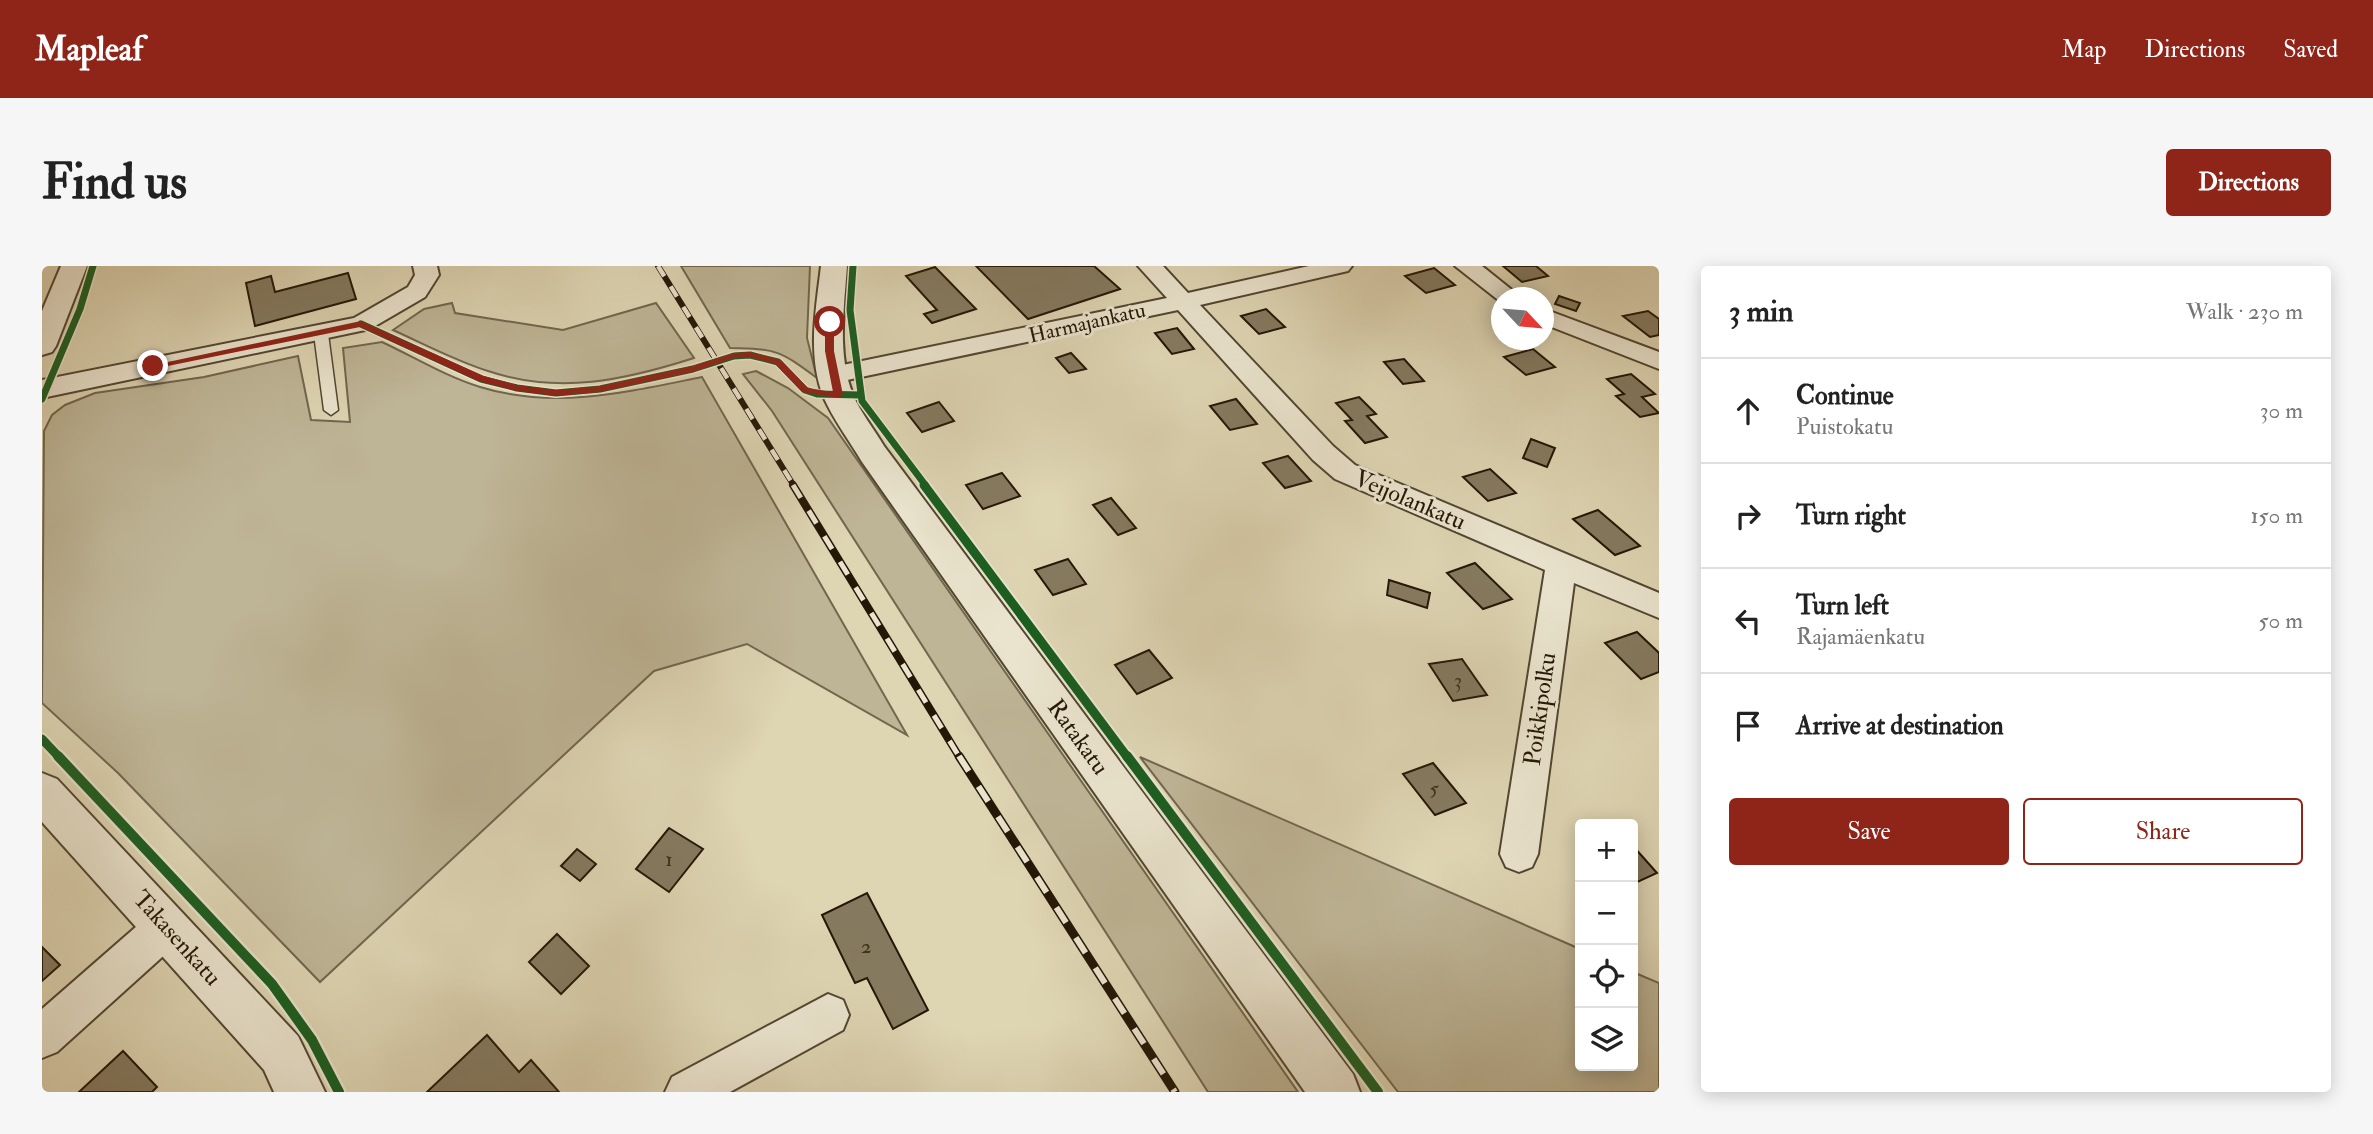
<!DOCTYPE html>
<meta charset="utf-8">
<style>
:root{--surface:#fff;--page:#f6f6f6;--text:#222;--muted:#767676;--line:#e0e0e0;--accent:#8f2418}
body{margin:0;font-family:"IM FELL Double Pica",serif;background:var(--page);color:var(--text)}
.controls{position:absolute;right:21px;bottom:21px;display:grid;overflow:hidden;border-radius:7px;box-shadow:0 4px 18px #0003}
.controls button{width:63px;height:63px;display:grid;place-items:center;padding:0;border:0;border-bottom:2px solid var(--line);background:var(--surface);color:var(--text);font:35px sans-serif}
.compass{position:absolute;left:1449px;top:21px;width:63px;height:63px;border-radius:50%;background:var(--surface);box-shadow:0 4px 18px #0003;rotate:116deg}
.stop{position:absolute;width:21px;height:21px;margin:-16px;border:5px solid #8f2418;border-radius:50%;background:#fff}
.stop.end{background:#8f2418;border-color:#fff;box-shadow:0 2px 7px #0008}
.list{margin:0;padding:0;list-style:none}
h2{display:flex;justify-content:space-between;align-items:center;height:91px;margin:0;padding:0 28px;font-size:30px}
h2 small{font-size:23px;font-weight:400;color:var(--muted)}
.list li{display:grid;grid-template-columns:46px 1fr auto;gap:21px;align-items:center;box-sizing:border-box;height:105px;padding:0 28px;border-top:2px solid var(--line)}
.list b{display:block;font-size:26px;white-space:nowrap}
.list p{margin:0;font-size:23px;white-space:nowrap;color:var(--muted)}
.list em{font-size:23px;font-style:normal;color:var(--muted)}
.actions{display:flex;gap:14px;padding:21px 28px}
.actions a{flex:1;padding:16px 0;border:2px solid var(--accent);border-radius:7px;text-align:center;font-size:24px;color:var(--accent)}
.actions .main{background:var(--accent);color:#fff}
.icon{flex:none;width:38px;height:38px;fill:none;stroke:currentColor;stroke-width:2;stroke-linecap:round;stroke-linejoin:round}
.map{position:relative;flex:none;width:1617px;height:826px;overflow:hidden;border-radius:7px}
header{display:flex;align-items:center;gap:42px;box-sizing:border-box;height:98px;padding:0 35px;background:var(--accent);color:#fff}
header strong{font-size:33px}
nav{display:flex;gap:38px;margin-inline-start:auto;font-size:24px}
.intro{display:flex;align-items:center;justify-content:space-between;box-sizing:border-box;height:168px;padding:0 42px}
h1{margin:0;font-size:49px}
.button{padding:18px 32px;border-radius:7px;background:var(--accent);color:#fff;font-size:24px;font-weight:700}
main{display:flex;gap:42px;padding:0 42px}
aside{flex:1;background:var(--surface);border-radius:7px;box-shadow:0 4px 18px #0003}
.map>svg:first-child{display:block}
</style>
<header>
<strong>Mapleaf</strong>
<nav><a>Map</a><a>Directions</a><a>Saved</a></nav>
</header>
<div class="intro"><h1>Find us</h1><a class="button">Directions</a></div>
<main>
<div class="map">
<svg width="1617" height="826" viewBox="0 0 1617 826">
<rect width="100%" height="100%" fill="#ded5b3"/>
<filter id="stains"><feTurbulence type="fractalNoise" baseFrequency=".00286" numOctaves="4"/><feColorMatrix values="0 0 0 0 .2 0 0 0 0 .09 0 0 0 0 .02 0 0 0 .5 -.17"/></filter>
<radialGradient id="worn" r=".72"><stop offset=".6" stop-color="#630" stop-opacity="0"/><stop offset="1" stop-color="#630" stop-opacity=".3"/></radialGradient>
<g fill="#beb596" stroke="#71664e" stroke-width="2">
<path d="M639,0H768L765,72L775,112C737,84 735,83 688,82Z"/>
<path d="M410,37L413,47L521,64L614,37L652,92C583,114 517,129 446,105C414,95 382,78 351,64L382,43Z"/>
<path d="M340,76C372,91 405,111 438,121C513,144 585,126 660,111L865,469L705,378L612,405L278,716L76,507L0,437L2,165L10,149L23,139L53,127L162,111L256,90L269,154L308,156L301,82Z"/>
<polygon points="714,105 746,122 786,152 1256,826 1166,826 730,145 701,108"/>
<polygon points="1098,491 1538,683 1538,800 1591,800 1591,706 1617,717 1617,826 1356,826"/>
</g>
<g fill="#857a60" stroke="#241706" stroke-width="2">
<polygon points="934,0 1052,0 1078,23 986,53"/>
<polygon points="1461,0 1494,0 1506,10 1480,16"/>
<polygon points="893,1 934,43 890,57 882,48 895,44 864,10"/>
<polygon points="1392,2 1413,19 1384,27 1363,10"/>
<polygon points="306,7 314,33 213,60 204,17 229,10 233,26"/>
<polygon points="1517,30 1538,37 1534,45 1513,38"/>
<polygon points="1224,43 1243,61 1217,68 1199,50"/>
<polygon points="1606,45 1617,53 1617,69 1608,71 1581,50"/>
<polygon points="1135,62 1152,83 1130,88 1113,67"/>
<polygon points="1491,83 1513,101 1484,109 1462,91"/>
<polygon points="1029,87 1044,103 1027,107 1014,92"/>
<polygon points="1362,93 1382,115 1361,118 1342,96"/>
<polygon points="1589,108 1613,128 1600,131 1617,147 1598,151 1574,130 1582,128 1565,113"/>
<polygon points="1317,131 1334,148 1325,150 1345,171 1323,177 1303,155 1310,154 1294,137"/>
<polygon points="1194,133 1215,158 1188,164 1168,140"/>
<polygon points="897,136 912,155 880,166 865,147"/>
<polygon points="1489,173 1513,182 1505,201 1481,192"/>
<polygon points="1246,190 1269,215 1243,222 1221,197"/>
<polygon points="1448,203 1474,227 1446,235 1421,211"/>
<polygon points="960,207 978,230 941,243 924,219"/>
<polygon points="1069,232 1094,262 1076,269 1051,239"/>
<polygon points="1556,244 1598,280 1573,289 1531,253"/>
<polygon points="1026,293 1044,318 1011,329 993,304"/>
<polygon points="1433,297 1470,333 1441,343 1405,307"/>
<polygon points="1347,314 1388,327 1385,342 1345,329"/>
<polygon points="1595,366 1617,387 1617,406 1599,413 1563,377"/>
<polygon points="1107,384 1130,412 1095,428 1073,399"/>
<polygon points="1420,393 1445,429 1411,435 1387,398"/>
<polygon points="1391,497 1424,537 1393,549 1361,508"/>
<polygon points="627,562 661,583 627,626 594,603"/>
<polygon points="1591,580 1615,607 1591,618"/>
<polygon points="535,583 554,598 538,615 519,600"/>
<polygon points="825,627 886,744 851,763 825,712 813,717 780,649"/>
<polygon points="515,668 547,700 519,728 487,696"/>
<polygon points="0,681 18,699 0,715"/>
<polygon points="445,769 477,806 489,794 517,826 385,826"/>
<polygon points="81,785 115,821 110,826 37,826"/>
</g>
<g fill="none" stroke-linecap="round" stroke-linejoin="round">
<defs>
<polygon id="service" points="279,64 286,68 296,144 289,149 282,144 272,68"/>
<g id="minor">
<polygon points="371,0 395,0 397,9 383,31 328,63 0,132 0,114 312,52 366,21 373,9"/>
<polygon points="1096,0 1121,0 1146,27 1267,0 1310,0 1306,5 1158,39 1291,180 1313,199 1617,327 1617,352 1532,317 1496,588 1490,601 1477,606 1464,601 1458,588 1503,304 1293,213 1271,194 1136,44 791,117 782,115 778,109 782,103 791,101 1125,32"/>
<polygon points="1413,0 1440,0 1480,32 1460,32 1460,37"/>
<polygon points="1502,43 1617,86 1617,103 1502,58"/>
<polygon points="125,640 139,646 145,660 139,674 15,786 0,792 0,743 111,646"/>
<polygon points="786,728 801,734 807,749 801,764 688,826 623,826 630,811"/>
</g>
<g id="tertiary">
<polygon points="19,0 45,0 14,80 10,86 0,89 0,45"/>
<path d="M779,0H805C802,43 795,88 811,129C819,147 832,163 842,180L1311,808L1318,826H1263L820,196C807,174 791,153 781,130C765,88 774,43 779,0Z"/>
<polygon points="0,507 15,513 256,770 283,826 232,826 222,804 0,556"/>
</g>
</defs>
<use href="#service" stroke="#524631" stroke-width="3"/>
<use href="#minor" stroke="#524631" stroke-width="4"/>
<use href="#tertiary" stroke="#524631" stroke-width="4"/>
<use href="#service" fill="#eae4ce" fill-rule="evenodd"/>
<use href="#minor" fill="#eae4ce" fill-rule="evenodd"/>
<use href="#tertiary" fill="#eae4ce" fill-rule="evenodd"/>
<defs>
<polyline id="rail-far2" points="616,0 752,220"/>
<polyline id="rail-far1" points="751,219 918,492"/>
<polyline id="rail" points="917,490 1133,826"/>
</defs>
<use href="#rail-far2" stroke="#241706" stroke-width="6"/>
<use href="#rail-far1" stroke="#241706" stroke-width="8"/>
<use href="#rail" stroke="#241706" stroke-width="9"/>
<use href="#rail-far2" stroke="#eae4ce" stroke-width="4.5" stroke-dasharray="12" stroke-linecap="butt"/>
<use href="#rail-far1" stroke="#eae4ce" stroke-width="5" stroke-dasharray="15" stroke-linecap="butt"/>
<use href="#rail" stroke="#eae4ce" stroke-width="6" stroke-dasharray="18" stroke-linecap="butt"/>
<defs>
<g id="cycleway-far2">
<polyline points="811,0 808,44 820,135 884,220"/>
<polyline points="319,58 439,113 475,122 514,127 558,123 651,103 692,90 708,89 736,96 763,124 775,128 818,129"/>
<polyline points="0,133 38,43 51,0"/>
</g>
<g id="cycleway-far1">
<polyline points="882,219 1086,492"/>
<polyline points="0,473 18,492"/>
</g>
<g id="cycleway">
<polyline points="16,490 230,718 270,774 297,826"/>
<polyline points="1085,490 1336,826"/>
</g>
</defs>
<use href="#cycleway-far2" stroke="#eae4ce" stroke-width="10"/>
<use href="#cycleway-far1" stroke="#eae4ce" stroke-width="13"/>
<use href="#cycleway" stroke="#eae4ce" stroke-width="15"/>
<use href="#cycleway-far2" stroke="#1b5e20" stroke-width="7"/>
<use href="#cycleway-far1" stroke="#1b5e20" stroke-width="9"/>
<use href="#cycleway" stroke="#1b5e20" stroke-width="10"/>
</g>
<polygon fill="#8f2418" points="788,53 792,56 792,85 801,129 796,132 760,126 733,98 708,91 692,92 651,106 558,126 514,130 475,125 436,115 318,61 111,103 107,100 319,55 442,110 475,119 514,124 558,120 650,100 692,87 708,86 739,94 766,122 791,126 783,85 783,56"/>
<g text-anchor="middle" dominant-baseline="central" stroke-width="6" stroke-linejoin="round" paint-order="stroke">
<g font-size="21" fill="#241706" stroke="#eae4ce">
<text transform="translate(1045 57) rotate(-13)">Harmajankatu</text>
</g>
<g font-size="21" fill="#3c301c">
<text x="1416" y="414">3</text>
<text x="1392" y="522">5</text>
<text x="627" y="593">1</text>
<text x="824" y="680">2</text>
</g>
<g font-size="24" fill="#241706" stroke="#eae4ce">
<text transform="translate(1368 234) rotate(23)">Veijolankatu</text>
<text transform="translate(1498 443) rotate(-82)">Poikkipolku</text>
<text transform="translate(1036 471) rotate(54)">Ratakatu</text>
<text transform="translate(135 672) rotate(48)">Takasenkatu</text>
</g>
</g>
<rect width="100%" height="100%" filter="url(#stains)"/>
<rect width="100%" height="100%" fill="url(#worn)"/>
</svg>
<div class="controls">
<button>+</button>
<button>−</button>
<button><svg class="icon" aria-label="locate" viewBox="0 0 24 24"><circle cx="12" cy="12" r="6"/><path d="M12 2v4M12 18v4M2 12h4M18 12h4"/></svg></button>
<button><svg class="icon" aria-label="layers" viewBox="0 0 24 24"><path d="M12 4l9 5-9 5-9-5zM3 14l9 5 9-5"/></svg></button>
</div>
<svg class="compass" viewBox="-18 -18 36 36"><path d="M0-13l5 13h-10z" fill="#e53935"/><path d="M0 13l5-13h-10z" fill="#767676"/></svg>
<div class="stop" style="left:788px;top:56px"></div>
<div class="stop end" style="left:111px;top:100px"></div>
</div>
<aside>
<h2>3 min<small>Walk · 230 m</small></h2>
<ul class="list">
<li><svg class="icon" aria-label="ahead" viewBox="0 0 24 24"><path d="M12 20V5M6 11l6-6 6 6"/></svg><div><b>Continue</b><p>Puistokatu</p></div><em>30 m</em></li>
<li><svg class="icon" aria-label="right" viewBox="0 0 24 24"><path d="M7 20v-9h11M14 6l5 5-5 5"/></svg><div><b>Turn right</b></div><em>150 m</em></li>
<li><svg class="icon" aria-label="left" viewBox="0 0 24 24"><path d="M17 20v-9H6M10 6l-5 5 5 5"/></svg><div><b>Turn left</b><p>Rajamäenkatu</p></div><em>50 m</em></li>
<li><svg class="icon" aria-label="arrive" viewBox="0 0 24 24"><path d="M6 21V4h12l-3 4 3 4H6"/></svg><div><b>Arrive at destination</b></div></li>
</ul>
<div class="actions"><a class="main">Save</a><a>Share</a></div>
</aside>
</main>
